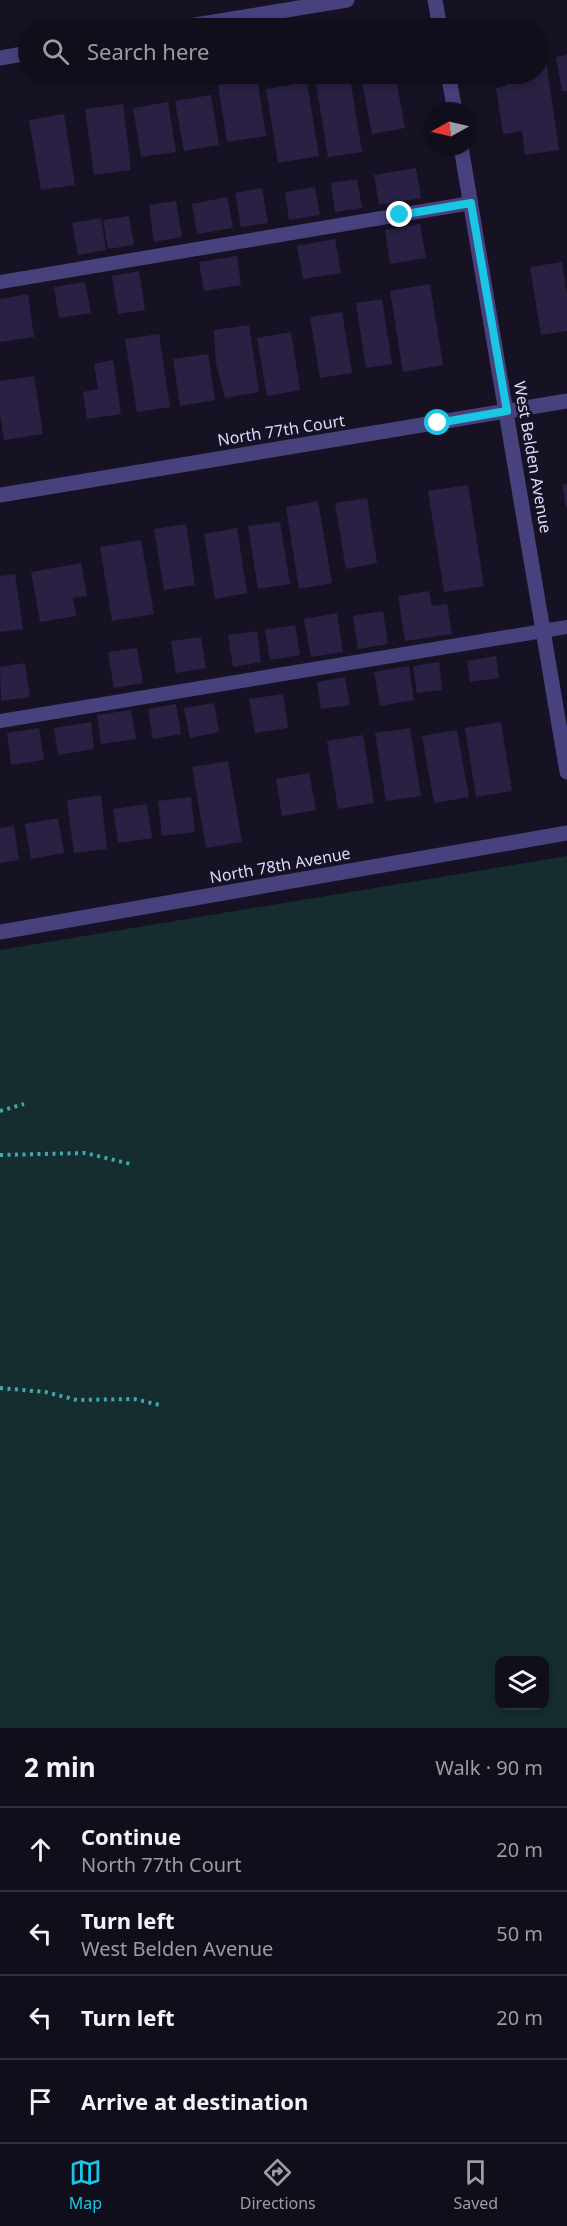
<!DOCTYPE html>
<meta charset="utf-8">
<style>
:root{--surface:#100e1b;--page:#191724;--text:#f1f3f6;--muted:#9c9ca3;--line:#302e3a;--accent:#1bc6e5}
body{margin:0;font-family:"Noto Sans",sans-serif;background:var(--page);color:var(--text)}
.controls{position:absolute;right:18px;bottom:18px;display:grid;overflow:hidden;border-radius:12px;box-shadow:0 3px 9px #0003}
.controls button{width:54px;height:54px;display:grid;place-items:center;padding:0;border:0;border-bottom:2px solid var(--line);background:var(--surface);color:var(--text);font:30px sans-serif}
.compass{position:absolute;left:423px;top:102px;width:54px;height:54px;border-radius:50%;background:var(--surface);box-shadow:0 3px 9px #0003;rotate:262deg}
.stop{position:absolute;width:18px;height:18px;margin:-14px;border:4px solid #1bc6e5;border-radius:50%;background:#fff}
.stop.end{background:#1bc6e5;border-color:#fff;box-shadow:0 2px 6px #0008}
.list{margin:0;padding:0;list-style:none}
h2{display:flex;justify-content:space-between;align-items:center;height:78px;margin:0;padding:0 24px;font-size:26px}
h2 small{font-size:20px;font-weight:400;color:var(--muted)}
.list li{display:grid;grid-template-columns:39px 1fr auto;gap:18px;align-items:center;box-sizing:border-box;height:84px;padding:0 24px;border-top:2px solid var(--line)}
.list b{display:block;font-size:22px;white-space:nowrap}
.list p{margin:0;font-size:20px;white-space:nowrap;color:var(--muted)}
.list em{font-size:20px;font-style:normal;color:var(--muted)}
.icon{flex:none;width:33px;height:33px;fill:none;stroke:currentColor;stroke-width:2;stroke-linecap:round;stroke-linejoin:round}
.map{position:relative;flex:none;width:567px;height:1728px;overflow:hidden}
.search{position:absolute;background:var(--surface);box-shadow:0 3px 9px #0003;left:18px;right:18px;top:18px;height:66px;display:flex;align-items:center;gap:15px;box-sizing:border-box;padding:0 21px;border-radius:33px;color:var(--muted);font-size:22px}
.sheet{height:414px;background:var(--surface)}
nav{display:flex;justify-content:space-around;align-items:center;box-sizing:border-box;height:84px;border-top:2px solid var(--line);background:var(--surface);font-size:16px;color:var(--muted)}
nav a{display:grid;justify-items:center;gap:3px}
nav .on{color:var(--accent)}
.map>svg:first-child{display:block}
</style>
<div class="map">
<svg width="567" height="1728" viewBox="0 0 567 1728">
<rect width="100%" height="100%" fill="#161224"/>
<path fill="#152d2e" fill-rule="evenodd" d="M567,856V1728H0V950ZM500,1660H544V1706H500Z"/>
<g fill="#292043">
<polygon points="544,47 559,150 525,155 522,131 503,134 496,88 506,86 504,74 538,74 538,48"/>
<polygon points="567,55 567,91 562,91 556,57"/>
<polygon points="378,74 395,74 405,128 372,134 361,77"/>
<polygon points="257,78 266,136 227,142 218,85"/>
<polygon points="350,78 362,152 328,157 316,84"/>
<polygon points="307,82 319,156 278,163 266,89"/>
<polygon points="211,95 219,145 184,151 175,101"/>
<polygon points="168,102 176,152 141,157 133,108"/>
<polygon points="123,104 131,170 94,175 85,109"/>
<polygon points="64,114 75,185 41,190 29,120"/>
<polygon points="416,168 421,198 379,205 374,175"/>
<polygon points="357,179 362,208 335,212 331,183"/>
<polygon points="315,187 320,215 289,220 285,192"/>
<polygon points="262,188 268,223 241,227 235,193"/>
<polygon points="227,197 233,228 197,234 192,204"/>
<polygon points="176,201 182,237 154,242 149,205"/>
<polygon points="129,216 134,245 108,249 103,220"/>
<polygon points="101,218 106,250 78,255 72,223"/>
<polygon points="420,224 426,258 390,264 385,230"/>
<polygon points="335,239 341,273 303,279 297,246"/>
<polygon points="237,256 241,285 204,291 199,262"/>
<polygon points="562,262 567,294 567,331 541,335 530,267"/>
<polygon points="139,271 145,310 118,314 112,276"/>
<polygon points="85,282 91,313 59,318 54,287"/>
<polygon points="430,284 443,365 403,372 390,291"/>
<polygon points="28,294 34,337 0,342 0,299"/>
<polygon points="382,299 392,364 366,368 356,303"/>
<polygon points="342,312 352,373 320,378 310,317"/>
<polygon points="249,325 259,392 225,398 216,364 214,330"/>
<polygon points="291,332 300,390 267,396 257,338"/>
<polygon points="159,334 170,407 137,412 125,339"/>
<polygon points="208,354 215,400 180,406 173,359"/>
<polygon points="113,360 121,414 87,419 83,392 98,389 94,364"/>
<polygon points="34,376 43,434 4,440 0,415 0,381"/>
<polygon points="562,484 567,484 567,507 566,507"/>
<polygon points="468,485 484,586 444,592 428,491"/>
<polygon points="367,498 377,563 346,569 335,503"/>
<polygon points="318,501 332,583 299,589 286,507"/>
<polygon points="280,522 290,584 258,589 248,526"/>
<polygon points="186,524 195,585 164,590 154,529"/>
<polygon points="237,528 247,593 215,599 204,534"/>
<polygon points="141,540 154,614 112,621 100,547"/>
<polygon points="81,563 87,596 73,598 76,616 40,622 31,572"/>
<polygon points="15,574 23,629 0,632 0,576"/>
<polygon points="429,591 432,606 447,604 452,634 405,641 398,596"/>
<polygon points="383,611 388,644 358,649 353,616"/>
<polygon points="337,613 343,652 311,657 304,619"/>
<polygon points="295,625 300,655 270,660 265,630"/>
<polygon points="257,631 261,662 233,667 228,635"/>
<polygon points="201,637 206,668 176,673 171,641"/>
<polygon points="137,648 143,683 114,688 108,652"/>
<polygon points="496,656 499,678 470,682 467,661"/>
<polygon points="439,662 442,690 417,693 413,666"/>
<polygon points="25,663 30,697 1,701 0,667"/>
<polygon points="409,666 414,700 380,706 374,672"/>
<polygon points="345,677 350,705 321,709 317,682"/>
<polygon points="283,694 288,728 255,733 249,699"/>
<polygon points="214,703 219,732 190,738 184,708"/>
<polygon points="176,704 181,734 153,739 148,709"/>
<polygon points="131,710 136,739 101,744 97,715"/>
<polygon points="91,722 94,749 58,755 54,728"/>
<polygon points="501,722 512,791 476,797 465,728"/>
<polygon points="39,728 44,760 11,765 7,733"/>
<polygon points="410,728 421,796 386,801 375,733"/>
<polygon points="457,730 469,797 434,803 422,736"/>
<polygon points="363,735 374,803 338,809 327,741"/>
<polygon points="228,761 242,842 206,848 192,767"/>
<polygon points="309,773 316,810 282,816 276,779"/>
<polygon points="101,795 107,849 74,853 67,800"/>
<polygon points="191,797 195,832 162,836 158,801"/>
<polygon points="147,804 152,838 118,843 113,809"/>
<polygon points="58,818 64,853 31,859 25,824"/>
<polygon points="14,826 19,860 0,863 0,828"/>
</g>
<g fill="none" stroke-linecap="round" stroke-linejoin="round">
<g stroke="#3dabaa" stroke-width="4" stroke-dasharray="3 4.5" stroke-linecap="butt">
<polyline points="0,1111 24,1104"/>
<polyline points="0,1155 85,1153 131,1164"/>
<polyline points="0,1388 45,1392 77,1400 134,1399 160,1405"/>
</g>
<g stroke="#47427e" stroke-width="14">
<polyline points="0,282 471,203"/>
<polyline points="0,721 567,627"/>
</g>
<g stroke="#47427e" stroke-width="15">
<polyline points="435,0 440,28"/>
<polyline points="177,28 347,0"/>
<polyline points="0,58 28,53"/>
<polyline points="448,74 455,111"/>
<polyline points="461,147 567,772"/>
<polyline points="0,495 567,401"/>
<polyline points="0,932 567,833"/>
</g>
</g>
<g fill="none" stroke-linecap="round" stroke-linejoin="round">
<polyline stroke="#1bc6e5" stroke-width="8" points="400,215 471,203 507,411 438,423"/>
</g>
<g text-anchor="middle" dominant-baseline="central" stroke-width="5" stroke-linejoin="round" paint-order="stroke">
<g font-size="16" fill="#dfd9fb" stroke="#161224">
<text transform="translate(281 430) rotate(-9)">North 77th Court</text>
<text transform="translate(533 457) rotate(80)">West Belden Avenue</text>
<text transform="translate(280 865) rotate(-10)">North 78th Avenue</text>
</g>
</g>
</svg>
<div class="controls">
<button><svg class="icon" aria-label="layers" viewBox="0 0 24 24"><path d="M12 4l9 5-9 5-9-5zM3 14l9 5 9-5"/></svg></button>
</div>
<svg class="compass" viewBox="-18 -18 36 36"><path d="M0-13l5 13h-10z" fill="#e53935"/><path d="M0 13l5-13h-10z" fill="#9c9ca3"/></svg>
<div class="stop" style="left:438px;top:423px"></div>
<div class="stop end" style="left:400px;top:215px"></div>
<div class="search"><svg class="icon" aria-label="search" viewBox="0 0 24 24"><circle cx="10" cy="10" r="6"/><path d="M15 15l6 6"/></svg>Search here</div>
</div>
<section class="sheet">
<h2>2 min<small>Walk · 90 m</small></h2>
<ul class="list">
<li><svg class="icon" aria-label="ahead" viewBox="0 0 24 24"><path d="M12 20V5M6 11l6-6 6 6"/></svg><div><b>Continue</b><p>North 77th Court</p></div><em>20 m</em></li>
<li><svg class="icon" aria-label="left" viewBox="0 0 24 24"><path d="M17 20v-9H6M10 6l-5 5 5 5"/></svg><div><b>Turn left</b><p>West Belden Avenue</p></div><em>50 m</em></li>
<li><svg class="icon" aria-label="left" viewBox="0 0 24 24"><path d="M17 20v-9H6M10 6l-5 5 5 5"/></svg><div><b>Turn left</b></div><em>20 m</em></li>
<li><svg class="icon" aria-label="arrive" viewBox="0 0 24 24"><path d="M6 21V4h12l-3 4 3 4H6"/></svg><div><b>Arrive at destination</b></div></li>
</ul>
</section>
<nav>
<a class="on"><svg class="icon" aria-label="map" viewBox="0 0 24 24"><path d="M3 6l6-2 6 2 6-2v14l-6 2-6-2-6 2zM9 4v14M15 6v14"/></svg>Map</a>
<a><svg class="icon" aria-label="directions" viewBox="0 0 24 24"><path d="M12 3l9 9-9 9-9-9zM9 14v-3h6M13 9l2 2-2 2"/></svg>Directions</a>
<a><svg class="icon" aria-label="saved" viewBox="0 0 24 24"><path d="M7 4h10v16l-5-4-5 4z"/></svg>Saved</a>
</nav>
